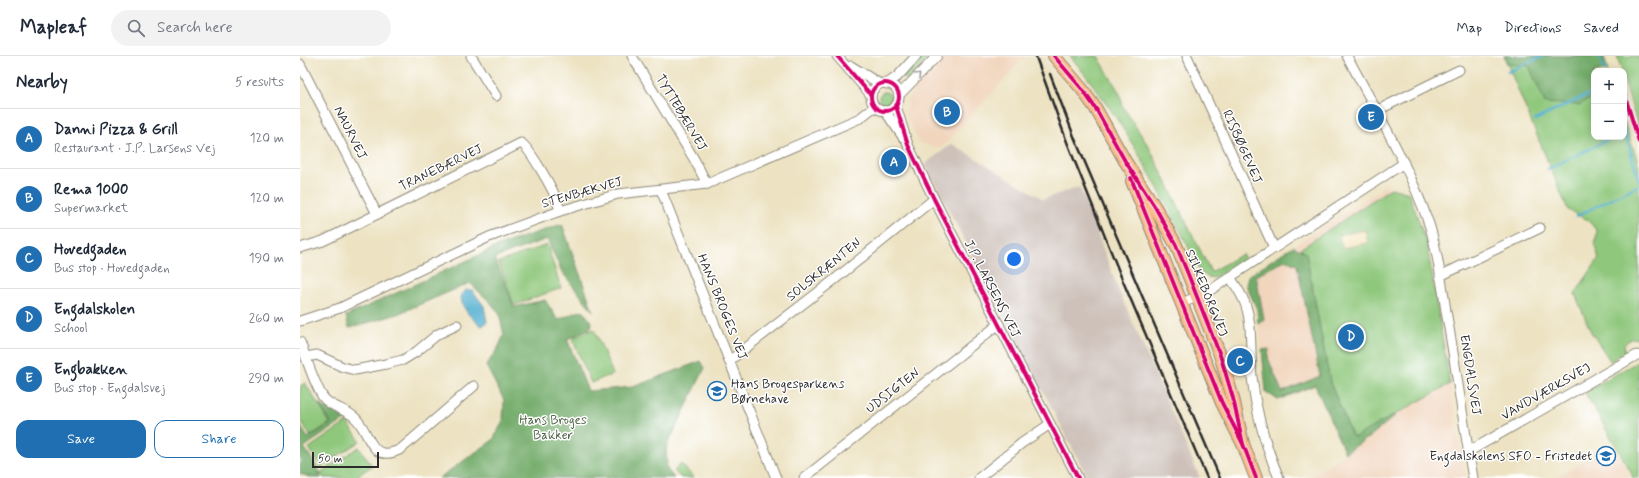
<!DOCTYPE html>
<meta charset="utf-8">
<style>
:root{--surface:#fff;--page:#f2f2f3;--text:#1f2937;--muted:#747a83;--line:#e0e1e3;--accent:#1f6fb2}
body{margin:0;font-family:Mynerve,sans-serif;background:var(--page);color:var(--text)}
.controls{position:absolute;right:12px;top:12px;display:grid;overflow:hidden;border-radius:8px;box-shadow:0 2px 10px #0003}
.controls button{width:36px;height:36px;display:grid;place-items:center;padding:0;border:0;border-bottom:1px solid var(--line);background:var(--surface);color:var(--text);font:20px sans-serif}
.scale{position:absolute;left:12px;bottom:10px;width:67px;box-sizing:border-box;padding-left:4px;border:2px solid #2b2b2b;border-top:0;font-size:11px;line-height:14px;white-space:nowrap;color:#2b2b2b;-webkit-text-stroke:3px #fff;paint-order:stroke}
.you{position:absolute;left:714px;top:203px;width:14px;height:14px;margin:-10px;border:3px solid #fff;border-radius:50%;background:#1a73e8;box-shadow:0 0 0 6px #1a73e833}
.badge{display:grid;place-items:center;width:26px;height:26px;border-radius:50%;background:var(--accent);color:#fff;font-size:13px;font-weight:700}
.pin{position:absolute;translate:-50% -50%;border:2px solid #fff;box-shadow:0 1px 4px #0006}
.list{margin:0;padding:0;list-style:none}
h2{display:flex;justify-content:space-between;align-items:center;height:52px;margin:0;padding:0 16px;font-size:17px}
h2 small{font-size:13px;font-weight:400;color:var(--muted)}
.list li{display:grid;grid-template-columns:26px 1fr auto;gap:12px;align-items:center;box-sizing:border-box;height:60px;padding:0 16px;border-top:1px solid var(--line)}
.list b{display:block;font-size:15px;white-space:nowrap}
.list p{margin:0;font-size:13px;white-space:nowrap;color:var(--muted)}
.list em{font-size:13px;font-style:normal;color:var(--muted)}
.actions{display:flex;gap:8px;padding:12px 16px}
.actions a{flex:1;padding:9px 0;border:1px solid var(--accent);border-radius:12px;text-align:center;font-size:14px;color:var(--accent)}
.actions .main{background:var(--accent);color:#fff}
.icon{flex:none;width:22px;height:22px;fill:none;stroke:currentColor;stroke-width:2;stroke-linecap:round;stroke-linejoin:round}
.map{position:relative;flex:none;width:1339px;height:422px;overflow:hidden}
header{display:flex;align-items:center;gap:24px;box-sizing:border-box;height:56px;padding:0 20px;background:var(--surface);border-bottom:1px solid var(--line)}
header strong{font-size:19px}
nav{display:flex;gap:22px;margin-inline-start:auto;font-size:14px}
.search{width:280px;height:36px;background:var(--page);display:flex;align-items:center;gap:10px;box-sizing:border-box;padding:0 14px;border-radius:22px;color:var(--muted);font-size:15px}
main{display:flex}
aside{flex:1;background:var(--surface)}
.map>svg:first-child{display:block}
</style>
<header>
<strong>Mapleaf</strong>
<div class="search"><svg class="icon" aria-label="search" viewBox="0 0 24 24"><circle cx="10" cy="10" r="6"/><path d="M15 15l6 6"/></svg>Search here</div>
<nav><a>Map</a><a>Directions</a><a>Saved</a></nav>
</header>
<main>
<aside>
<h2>Nearby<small>5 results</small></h2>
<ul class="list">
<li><span class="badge">A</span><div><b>Danni Pizza &amp; Grill</b><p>Restaurant · J.P. Larsens Vej</p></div><em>120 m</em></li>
<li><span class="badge">B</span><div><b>Rema 1000</b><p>Supermarket</p></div><em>120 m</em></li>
<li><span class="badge">C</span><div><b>Hovedgaden</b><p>Bus stop · Hovedgaden</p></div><em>190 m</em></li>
<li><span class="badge">D</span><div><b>Engdalskolen</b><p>School</p></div><em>260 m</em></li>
<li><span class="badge">E</span><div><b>Engbakken</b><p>Bus stop · Engdalsvej</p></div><em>290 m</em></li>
</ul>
<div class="actions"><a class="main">Save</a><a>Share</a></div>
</aside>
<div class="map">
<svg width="1339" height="422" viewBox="0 0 1339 422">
<rect width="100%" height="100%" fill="#fff"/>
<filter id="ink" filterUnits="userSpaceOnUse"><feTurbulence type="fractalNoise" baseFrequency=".025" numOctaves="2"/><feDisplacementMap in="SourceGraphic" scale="8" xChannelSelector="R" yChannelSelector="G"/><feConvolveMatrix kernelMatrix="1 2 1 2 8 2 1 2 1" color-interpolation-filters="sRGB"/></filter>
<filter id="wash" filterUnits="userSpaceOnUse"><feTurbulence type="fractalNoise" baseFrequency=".012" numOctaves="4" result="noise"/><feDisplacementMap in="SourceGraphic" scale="16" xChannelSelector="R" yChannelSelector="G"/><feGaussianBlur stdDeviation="0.9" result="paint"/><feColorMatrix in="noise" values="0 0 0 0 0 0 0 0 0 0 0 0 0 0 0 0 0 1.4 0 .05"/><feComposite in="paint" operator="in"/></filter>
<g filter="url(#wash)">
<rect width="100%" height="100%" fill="#ede3c3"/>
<g fill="#f1d5bd">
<polygon points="649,0 726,0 641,92 619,87 605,56 608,51 608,40"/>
<polygon points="1085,130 1109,137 1127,189 1165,422 1009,422 1045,397 1015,329 978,344 963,303 957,253 946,229 948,220"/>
<polygon points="1311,389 1326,411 1331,422 1256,422"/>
</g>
<polygon fill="#cec1ba" points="652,88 743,143 780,131 817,230 900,422 788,422 625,108"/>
<g fill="#8fc77b" stroke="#5d7953">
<polygon points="621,0 630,0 607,24 602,20"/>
<path d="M770,0H798L820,38L823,51L849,91L911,216L942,198L945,202L914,222L908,221L901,217C864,141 825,65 770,0Z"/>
<polygon points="1204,0 1304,0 1308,15 1294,15 1294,81 1324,81 1324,66 1339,109 1339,282 1330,283 1324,289 1325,295 1311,306 1291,276 1275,238 1299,202 1295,190 1297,175 1288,164 1268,154"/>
<polygon points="1317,0 1339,0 1339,74 1324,24 1324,15 1322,15"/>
<circle cx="585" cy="42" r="6"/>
<polygon points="1091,132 1109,137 1127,189 1150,328 1055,381 1052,380 1030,326 1006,197 1000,193"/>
<polygon points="247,189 261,232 214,249 199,206"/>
<polygon points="294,273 313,318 291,327 272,282"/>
<polygon points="1339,305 1339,422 1333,422 1331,416 1285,337 1312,320"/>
<polygon points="5,327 30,367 10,380 0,363 0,330"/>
<polygon points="47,366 60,385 21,411 9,392"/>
<polygon points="59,391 72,410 54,422 24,422 20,417"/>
<polygon points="381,408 394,422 381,422 374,415"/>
</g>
<g fill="#73ac6b" stroke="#4f6c4b">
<polygon points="1204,0 1302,0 1306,15 1294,15 1294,41 1279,49 1245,47 1229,10 1207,8"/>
<polygon points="262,168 293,255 262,216 247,183 195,202 214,251 245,244 258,264 277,256 283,255 292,267 291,272 267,283 288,335 333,331 401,305 405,312 366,392 367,413 374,422 139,422 193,384 203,365 204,344 186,310 198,292 204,279 199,257 190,246 170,227 95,259 49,272 46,260 203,188"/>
<polygon points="993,190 1006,197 1030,326 1052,380 1055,381 1094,359 1094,361 1069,381 1045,397 1015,329 978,344 966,336 962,294 969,293 968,302 982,336 1020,320 997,209 985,204 956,220 964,263 958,268 957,253 946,229 948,220"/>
<polygon points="19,348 46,363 4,391 19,414 21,422 13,422 0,418 0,370 8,382 31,367"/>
</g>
<polygon fill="#eeda9e" stroke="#8c8264" points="1065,174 1068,187 1042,192 1039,179"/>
<path fill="#50adce" stroke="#3e6c7c" d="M166,234H172L184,250L187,266L182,270C173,265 160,251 161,239Z"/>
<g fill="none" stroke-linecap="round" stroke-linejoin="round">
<g stroke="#50adce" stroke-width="2.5">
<polyline points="1300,0 1301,3"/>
<polyline points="1303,8 1305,15"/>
<polyline points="1208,16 1243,0"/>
<polyline points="1235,64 1294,36"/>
<polyline points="1324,74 1339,124"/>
<polyline points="1248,113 1314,81"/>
<polyline points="1277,160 1339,129"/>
</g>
</g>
</g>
<g filter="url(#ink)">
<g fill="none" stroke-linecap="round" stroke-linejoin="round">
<defs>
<g id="minor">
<polyline points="171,0 196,40"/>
<polyline points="332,0 394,103 407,128"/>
<polyline points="537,0 571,39"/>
<polyline points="887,0 974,192"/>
<path d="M1047,0C1077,56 1110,111 1130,171C1138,198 1142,227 1146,255C1156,310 1163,366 1173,422"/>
<polyline points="0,8 77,158"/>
<polyline points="551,10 580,28"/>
<circle cx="585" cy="41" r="14"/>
<polyline points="587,28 598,20 616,0"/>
<polyline points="599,39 637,0"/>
<polyline points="596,50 608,89 634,143 778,422"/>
<polyline points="585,55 603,81"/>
<polyline points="1076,55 1159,14"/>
<polyline points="361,134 476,422"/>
<path d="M0,192L23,185L221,87C228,90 253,133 256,143C258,147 259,151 260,155"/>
<polyline points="1140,220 1240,172"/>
<path d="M930,221C935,229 941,237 944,245C953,264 950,299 952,321C956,357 965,389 979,422"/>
<polyline points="882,247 906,237 1104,107"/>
<polyline points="0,265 40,252 189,181 260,155 318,138 407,128 560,62 574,51"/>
<path d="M0,286C7,303 12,322 21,338C27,350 43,352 53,360C71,373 68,410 101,393L174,330"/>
<polyline points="6,301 17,299 43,311 55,314 86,308 103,304 116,296 138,278 157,269"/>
<polyline points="429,305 534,224 634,143"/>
<polyline points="1168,396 1337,299"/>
<polyline points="504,422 699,268"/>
<polyline points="679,422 722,387 750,368"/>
</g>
<g id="major">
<polyline points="754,0 782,33 796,53 825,105 855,151 876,189 888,218 920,299 933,342 943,388"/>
<polyline points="832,125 922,347 943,388 956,422"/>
</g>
</defs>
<use href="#minor" stroke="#8c8777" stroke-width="11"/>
<use href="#major" stroke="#8c8777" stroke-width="14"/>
<use href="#minor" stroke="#fff" stroke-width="9"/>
<use href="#major" stroke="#fabc8b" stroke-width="12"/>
<g stroke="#2b2b2b" stroke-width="2.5">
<polyline points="736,1 767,86 822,223 907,422"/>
<polyline points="750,18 775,83 920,422"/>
</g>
<defs>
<g id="cycleway">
<polyline points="537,0 571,39"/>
<polyline points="754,0 782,33 796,53 825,105 855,151 876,189 888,218 920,299 933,342 943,388"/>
<circle cx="585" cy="41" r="14"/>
<polyline points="1324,37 1339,86"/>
<polyline points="596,50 608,89 634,143 778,422"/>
<polyline points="831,122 922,347 943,388 956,422"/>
</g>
</defs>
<use href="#cycleway" stroke="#fff" stroke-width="6"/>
<use href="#cycleway" stroke="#d6006c" stroke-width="4"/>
</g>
<defs><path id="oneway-chevron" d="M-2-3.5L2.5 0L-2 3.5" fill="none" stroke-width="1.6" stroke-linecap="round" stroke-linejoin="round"/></defs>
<use stroke="#a0a0a0" href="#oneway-chevron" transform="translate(618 19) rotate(-45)"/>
</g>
<defs>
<symbol id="school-ring" viewBox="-11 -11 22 22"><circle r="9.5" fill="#fff" stroke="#1f6fb2" stroke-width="1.5"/><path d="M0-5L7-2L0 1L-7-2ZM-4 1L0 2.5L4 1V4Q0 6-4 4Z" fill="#1f6fb2"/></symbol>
</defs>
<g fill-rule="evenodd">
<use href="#school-ring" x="406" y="324" width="22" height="22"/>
<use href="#school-ring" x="1295" y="389" width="22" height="22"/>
</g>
<g text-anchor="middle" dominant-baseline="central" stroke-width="3" stroke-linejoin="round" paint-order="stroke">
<g font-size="13" fill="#2b2b2b" stroke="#fff">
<text transform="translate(381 57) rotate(59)">TYTTEBÆRVEJ</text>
<text transform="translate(50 77) rotate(63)">NAURVEJ</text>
<text transform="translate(942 91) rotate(66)">RISBØGEVEJ</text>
<text transform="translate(141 112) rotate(-26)">TRANEBÆRVEJ</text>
<text transform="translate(282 137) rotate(-16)">STENBÆKVEJ</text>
<text transform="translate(524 214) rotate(-39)">SOLSKRÆNTEN</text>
<text transform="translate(692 233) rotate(63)">J.P. LARSENS VEJ</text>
<text transform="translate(906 237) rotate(68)">SILKEBORGVEJ</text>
<text transform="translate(422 251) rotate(68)">HANS BROGES VEJ</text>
<text transform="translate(1170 319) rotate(81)">ENGDALSVEJ</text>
<text transform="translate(593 335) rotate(-38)">UDSIGTEN</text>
<text transform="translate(1246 336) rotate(-30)">VANDVÆRKSVEJ</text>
</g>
<g font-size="13" fill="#2b2b2b" stroke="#fff" text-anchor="start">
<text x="431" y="328">Hans Brogesparkens<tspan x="431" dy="15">Børnehave</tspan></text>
<text x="1292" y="400" text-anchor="end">Engdalskolens SFO - Fristedet</text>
</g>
<g font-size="13" fill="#4e6247" stroke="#fff">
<text x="253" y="364">Hans Broges<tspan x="253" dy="15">Bakker</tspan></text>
</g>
</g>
</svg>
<div class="controls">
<button>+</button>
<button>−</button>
</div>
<div class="scale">50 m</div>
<div class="you"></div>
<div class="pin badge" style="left:594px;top:106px">A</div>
<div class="pin badge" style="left:647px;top:56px">B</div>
<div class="pin badge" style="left:940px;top:305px">C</div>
<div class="pin badge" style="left:1051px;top:281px">D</div>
<div class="pin badge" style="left:1071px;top:61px">E</div>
</div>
</main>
